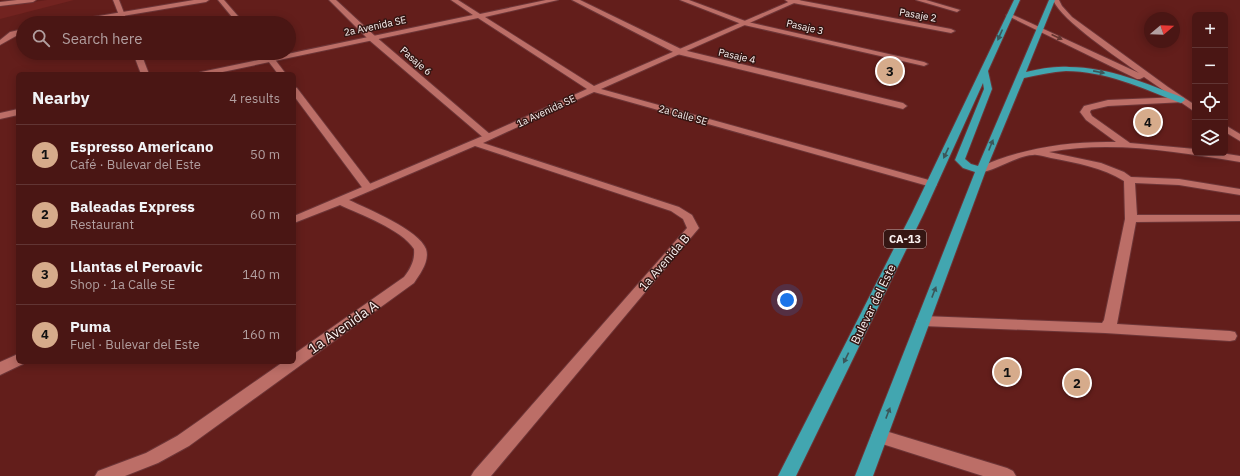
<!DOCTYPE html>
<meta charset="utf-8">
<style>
:root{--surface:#4a1614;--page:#511f1d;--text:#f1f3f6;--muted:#b29fa0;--line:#613534;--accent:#d6ab8b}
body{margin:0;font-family:"IBM Plex Sans",sans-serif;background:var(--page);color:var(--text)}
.controls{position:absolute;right:12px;top:12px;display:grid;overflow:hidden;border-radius:6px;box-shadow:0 2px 10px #0003}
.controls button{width:36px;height:36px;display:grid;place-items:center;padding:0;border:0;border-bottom:1px solid var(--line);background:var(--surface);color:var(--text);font:20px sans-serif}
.compass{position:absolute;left:1144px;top:12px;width:36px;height:36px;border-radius:50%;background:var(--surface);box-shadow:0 2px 10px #0003;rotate:71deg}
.you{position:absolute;left:787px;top:300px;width:14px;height:14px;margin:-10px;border:3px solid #fff;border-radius:50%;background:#1a73e8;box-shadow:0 0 0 6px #1a73e833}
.badge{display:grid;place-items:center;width:26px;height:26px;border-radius:50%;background:var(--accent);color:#111;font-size:13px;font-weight:700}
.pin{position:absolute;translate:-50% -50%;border:2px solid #fff;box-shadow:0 1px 4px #0006}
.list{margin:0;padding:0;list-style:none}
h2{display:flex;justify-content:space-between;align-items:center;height:52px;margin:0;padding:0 16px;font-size:17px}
h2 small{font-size:13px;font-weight:400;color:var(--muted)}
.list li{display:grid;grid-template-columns:26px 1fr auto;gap:12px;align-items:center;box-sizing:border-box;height:60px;padding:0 16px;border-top:1px solid var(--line)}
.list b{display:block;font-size:15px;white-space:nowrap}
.list p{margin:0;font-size:13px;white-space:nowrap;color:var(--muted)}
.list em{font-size:13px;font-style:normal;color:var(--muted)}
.icon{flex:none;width:22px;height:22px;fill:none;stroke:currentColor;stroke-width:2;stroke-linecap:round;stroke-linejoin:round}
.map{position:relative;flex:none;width:1240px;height:476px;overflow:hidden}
.search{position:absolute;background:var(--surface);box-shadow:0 2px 10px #0003;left:16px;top:16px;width:280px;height:44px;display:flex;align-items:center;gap:10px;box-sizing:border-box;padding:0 14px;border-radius:22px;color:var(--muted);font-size:15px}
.panel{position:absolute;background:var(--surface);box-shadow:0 2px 10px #0003;left:16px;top:72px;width:280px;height:292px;border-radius:6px}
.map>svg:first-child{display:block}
</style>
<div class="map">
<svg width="1240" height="476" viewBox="0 0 1240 476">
<rect width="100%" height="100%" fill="#631e1b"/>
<polygon fill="#722320" points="47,0 74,0 0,19 0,7"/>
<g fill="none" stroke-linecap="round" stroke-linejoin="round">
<defs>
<g id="service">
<polygon points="113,0 119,0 128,23 122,23"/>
<polygon points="218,0 224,0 244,23 237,23"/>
<polygon points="329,0 336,0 375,36 491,135 493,137 491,139 485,139 369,40"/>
<polygon points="572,0 580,0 683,50 903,103 907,106 903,109 677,54"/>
<polygon points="680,0 689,0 748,22 924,62 928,64 924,66 744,25"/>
<polygon points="785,0 798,0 951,29 955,31 951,33 788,2"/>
<polygon points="133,53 141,53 149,74 141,74"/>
<polygon points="262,53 270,53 286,74 278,74"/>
<polygon points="294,87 297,88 372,186 373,188 372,190 364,190 294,96"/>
<path d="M1181,97L1185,100L1184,102L1108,106L1091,110L1090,112L1092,116L1130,143L1195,149V153H1221L1240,156V162C1178,152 1112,140 1049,152L1101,163L1124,172L1131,177L1179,179L1240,189V195L1179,185L1135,183L1137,215H1240V221L1136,222L1117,324L1230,331L1235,332L1237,336L1235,340L1230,341L1105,333L923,326L918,324L916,321L918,318L923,316L1102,323L1104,320L1125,219L1124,181C1102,167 1076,163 1051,158C1045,157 1038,154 1033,155C1017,155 989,175 977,172L976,170L977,168C1022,148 1067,141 1116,142L1086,120L1080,112L1084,106L1108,100Z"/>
<polygon points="879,429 1007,468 1013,471 1016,476 983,476 873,441 871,436 873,431"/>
</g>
<g id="minor">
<polygon points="194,0 209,0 206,2 81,23 66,23 69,21"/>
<path d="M451,0H458L480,14L546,0H558L485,17L594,86L793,0H801L601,89L936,182L937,184L936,186H928L594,92L483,143L679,207L692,215L699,228L491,476H471L474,471L687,228L683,219L671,211L475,146L349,200C368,209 419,230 426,249C430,261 420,274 414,283L189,446L158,463L125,476H95L98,471L146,453L177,436L283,362H294V354L404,277C411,268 415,260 414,249C401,229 361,215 340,205L294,223V216L485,135L587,89L478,18L213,74H197L201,72L473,15Z"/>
<polygon points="916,0 926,0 960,10 957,12"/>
<polygon points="23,29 23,33 16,36 0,45 0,40 10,32"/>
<polygon points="18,109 18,115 0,119 0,113"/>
<polygon points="18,354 18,362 24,362 23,364 0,375 0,362"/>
</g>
<g id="tertiary">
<polygon points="17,0 36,0 33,2 0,6 0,2"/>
<path d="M1053,0H1059L1062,6L1072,17L1168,87L1195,105V112L1144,77L1140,79H1137L1006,15L1011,14L1139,73C1118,58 1062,21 1053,0Z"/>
<polygon points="1225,125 1240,134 1240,141 1225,132"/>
</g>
<path id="trunk" d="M1014,0H1020L988,71L992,89L965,159L971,164L978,166L1049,0H1055L1026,72C1040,69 1054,66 1069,67C1109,67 1147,84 1184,98L1185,100L1181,103L1178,102C1142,88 1105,71 1066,71C1052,72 1038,75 1024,78L986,170L873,476H855L975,172L963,168L955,160L984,89L983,83L924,213L796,476H778L912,213Z"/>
</defs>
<use href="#service" stroke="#6d3537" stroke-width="2"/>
<use href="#minor" stroke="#6d3537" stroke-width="2"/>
<use href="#tertiary" stroke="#6d3537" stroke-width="2"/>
<use href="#trunk" stroke="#6d3537" stroke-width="2"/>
<use href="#service" fill="#bc6e67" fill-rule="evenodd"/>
<use href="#minor" fill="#bc6e67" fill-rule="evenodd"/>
<use href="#tertiary" fill="#bc6e67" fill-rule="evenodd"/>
<use href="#trunk" fill="#42a6b0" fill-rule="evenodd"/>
</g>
<defs><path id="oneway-solid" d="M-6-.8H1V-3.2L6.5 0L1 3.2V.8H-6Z"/></defs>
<g fill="#3b575a">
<use href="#oneway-solid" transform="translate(1000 35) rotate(114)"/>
<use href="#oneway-solid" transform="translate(1099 72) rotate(11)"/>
<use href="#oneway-solid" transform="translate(991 145) rotate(-68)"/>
<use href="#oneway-solid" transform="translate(946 153) rotate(115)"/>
<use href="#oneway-solid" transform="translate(934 292) rotate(-69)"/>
<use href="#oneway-solid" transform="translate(846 358) rotate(116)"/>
<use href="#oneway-solid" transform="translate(888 413) rotate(-69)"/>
</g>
<use fill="#643530" href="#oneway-solid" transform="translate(1057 37) rotate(25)"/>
<g text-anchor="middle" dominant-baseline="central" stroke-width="3" stroke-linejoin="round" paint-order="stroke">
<g font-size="10" fill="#faf1f0" stroke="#351613">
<text transform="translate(918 15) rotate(10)">Pasaje 2</text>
<text transform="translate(375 26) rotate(-12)">2a Avenida SE</text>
<text transform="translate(805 27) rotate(13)">Pasaje 3</text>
<text transform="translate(737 56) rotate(13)">Pasaje 4</text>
<text transform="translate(416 61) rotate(41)">Pasaje 6</text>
<text transform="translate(546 111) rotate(-25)">1a Avenida SE</text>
<text transform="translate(683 115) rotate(16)">2a Calle SE</text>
</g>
<rect fill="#351613" stroke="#bfafae" stroke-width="1" x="884" y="230" width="42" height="18" rx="3"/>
<g font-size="11" font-weight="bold" fill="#faf1f0">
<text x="905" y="239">CA-13</text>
</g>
<g font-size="12" fill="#faf1f0" stroke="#351613">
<text transform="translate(664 262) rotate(-49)">1a Avenida B</text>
<text transform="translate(873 304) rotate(-64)">Bulevar del Este</text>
</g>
<g font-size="14" fill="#faf1f0" stroke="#351613">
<text transform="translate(343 327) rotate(-35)">1a Avenida A</text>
</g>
</g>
</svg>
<div class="controls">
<button>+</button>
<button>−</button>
<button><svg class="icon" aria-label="locate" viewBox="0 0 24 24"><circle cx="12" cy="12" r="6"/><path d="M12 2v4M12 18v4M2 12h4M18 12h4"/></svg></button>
<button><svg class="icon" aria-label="layers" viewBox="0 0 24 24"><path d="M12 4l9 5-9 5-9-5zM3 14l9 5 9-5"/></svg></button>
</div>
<svg class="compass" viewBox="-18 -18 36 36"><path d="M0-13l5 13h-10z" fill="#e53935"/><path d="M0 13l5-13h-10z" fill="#b29fa0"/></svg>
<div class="you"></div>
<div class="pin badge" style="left:1007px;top:372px">1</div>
<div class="pin badge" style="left:1077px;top:383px">2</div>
<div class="pin badge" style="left:890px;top:71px">3</div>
<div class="pin badge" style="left:1148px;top:122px">4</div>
<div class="search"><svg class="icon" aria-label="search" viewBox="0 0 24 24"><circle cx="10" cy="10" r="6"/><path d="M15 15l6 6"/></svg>Search here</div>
<section class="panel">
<h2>Nearby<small>4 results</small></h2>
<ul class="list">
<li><span class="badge">1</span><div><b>Espresso Americano</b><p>Café · Bulevar del Este</p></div><em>50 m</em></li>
<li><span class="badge">2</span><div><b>Baleadas Express</b><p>Restaurant</p></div><em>60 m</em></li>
<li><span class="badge">3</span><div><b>Llantas el Peroavic</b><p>Shop · 1a Calle SE</p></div><em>140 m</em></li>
<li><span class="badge">4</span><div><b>Puma</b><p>Fuel · Bulevar del Este</p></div><em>160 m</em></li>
</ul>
</section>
</div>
